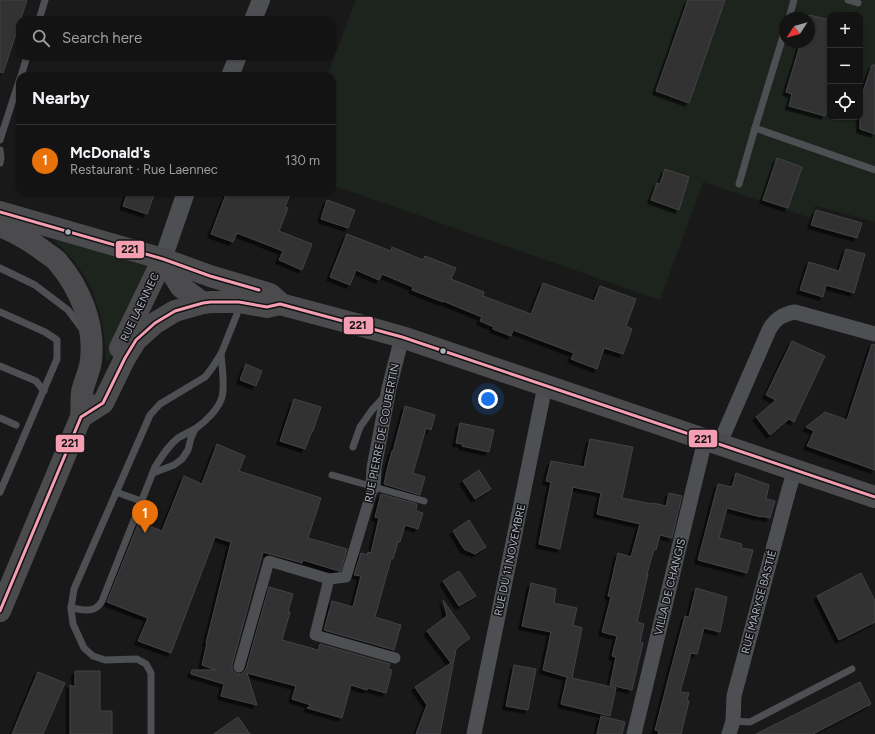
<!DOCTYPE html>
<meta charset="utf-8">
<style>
:root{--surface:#131314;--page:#1c1c1d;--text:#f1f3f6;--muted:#9d9ea0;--line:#323234;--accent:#ea580c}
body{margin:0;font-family:Figtree,sans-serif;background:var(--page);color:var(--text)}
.controls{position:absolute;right:12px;top:12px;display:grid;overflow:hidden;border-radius:8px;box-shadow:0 1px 3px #0004}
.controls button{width:36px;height:36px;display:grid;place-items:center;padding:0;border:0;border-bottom:1px solid var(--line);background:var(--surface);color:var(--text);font:20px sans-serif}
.compass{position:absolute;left:779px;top:12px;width:36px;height:36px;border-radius:50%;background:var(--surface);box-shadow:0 1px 3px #0004;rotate:234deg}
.you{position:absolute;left:488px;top:399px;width:14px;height:14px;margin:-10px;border:3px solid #fff;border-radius:50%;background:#1a73e8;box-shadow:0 0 0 6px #1a73e833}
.badge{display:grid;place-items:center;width:26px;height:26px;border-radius:50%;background:var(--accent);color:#fff;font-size:13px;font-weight:700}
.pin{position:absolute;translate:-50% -33px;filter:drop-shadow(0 1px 2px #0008)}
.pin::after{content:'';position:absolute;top:21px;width:14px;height:12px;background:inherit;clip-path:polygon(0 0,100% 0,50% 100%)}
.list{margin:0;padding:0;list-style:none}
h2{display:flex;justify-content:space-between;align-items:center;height:52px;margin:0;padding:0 16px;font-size:17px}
h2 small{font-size:13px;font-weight:400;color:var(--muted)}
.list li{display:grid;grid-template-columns:26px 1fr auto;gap:12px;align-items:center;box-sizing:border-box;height:72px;padding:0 16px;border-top:1px solid var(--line)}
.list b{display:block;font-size:15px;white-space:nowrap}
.list p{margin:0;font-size:13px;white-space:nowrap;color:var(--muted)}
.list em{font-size:13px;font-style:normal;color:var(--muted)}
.icon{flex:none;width:22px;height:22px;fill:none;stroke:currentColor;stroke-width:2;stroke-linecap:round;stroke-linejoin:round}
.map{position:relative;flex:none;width:875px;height:734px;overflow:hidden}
.search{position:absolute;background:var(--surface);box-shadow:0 1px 3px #0004;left:16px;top:16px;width:320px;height:44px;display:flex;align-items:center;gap:10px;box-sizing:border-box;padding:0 14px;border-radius:12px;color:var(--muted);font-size:15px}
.panel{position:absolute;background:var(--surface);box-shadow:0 1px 3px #0004;left:16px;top:72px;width:320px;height:124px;border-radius:12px}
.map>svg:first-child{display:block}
</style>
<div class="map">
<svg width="875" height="734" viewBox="0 0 875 734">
<defs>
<filter id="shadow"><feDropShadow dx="-3.5" dy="3.5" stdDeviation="0" flood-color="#0009"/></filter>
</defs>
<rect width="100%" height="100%" fill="#19191a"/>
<g fill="#1d241e" fill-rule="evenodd">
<path d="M356,0H875V222L815,206L811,218L703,182L660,300L332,185V76H327ZM830,15H860V117H830ZM785,18H809V42H785Z"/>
<path d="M54,239L154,267L153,272L109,360L107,361L106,358C104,310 92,275 56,242Z"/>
</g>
<g fill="#313132" stroke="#424346" filter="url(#shadow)">
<polygon points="0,0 27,0 3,73 0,72"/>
<polygon points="688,0 725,0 689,103 656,91"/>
<polygon points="809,15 830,20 830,101 825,116 789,106 792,94 786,92 801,42 809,42 809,18 808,18"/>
<polygon points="872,65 875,65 875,134 860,129 860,101"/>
<polygon points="777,158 802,167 788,208 763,200"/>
<polygon points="665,169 689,177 679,210 651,200 657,183 660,184"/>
<polygon points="128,192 155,192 147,214 123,206"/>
<polygon points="227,192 291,192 285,207 288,208 279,231 312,244 302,270 279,260 283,251 237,233 233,242 211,234"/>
<polygon points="327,200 355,210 348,228 321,219"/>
<polygon points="816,210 862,223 857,238 811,225"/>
<polygon points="347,234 391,251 392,247 423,260 425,256 456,268 451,279 484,292 483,296 531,314 543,283 594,301 600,286 636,299 626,326 632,329 623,354 604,348 597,369 571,359 574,353 513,330 511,336 493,329 494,327 480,321 482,317 443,301 443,302 412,290 413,287 382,274 379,280 356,270 350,285 330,277"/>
<polygon points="846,249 865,254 854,293 826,285 823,297 800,290 809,262 839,271"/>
<polygon points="792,341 825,356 794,422 789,419 770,435 756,417 776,400 766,395"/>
<polygon points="872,344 875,345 875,470 807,446 814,431 806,427 825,412 847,420"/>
<polygon points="246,364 262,371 256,386 240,380"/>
<polygon points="294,399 321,407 313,431 312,431 305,449 280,441"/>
<polygon points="405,406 435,415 431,430 426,428 413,473 425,477 420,495 384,484 388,466 392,451 393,451"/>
<polygon points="460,423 494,430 489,452 462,446 463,444 456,443"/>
<polygon points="590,439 633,447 622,498 652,504 653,503 666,506 669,493 682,496 672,538 660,535 656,550 654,549 647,574 648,574 637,622 644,624 640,642 643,643 632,690 610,685 616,657 612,656 617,636 602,632 611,597 608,596 618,553 631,557 640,524 597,514 601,493 573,487 560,549 539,544 551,482 546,481 551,461 584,467"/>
<polygon points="217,444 245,456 239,471 321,498 308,538 347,549 341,571 339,571 303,560 302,563 263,552 232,665 232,669 234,672 237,674 241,674 244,672 246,669 269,587 293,594 288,612 290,612 282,640 318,650 320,644 390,664 388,669 392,670 386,693 368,688 367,690 351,685 342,718 307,708 311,705 292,699 296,686 247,673 257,705 221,696 224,684 191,674 192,670 216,670 202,665 207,643 206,643 231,542 215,537 171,653 138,641 148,618 107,602 139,522 162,531 184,476 202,484"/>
<polygon points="479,470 491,489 475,499 463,481"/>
<polygon points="736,473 769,485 766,499 775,501 770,518 761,516 761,517 727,508 719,538 742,544 741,548 753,550 747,573 698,560 718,484 732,487"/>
<polygon points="381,494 417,504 416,511 423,513 418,529 405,525 400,542 398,542 393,559 391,559 375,617 401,625 394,650 324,630 332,601 353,607 361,576 354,575 361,553 367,555 368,552 371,553 379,518 375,517"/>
<polygon points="469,520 486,547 475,554 464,549 453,531"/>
<polygon points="459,571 476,596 459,606 443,581"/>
<polygon points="861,573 875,601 875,622 839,640 817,596"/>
<polygon points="531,583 556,589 554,603 577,608 573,625 582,628 572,678 616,688 610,716 561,704 567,677 543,670 551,632 522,626"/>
<polygon points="696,588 727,597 720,632 704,628 697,654 691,653 680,692 689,693 687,700 689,701 681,734 658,734 659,731 655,730 666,688 685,616 689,617"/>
<polygon points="443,600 470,638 456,649 440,734 416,734 427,705 415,687 451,663 427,631 447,616"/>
<polygon points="514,665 536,669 528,710 506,706"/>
<polygon points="75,671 100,671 100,711 112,711 112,734 70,734 70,685 75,687"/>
<polygon points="38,672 65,683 43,734 12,734"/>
<polygon points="860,682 871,704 813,734 756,734"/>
<polygon points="601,716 625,722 622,734 597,734"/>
<polygon points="238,717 250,734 214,734"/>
</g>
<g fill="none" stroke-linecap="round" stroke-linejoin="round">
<g stroke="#4d4f53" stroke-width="7">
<polyline points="848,0 858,3"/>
<polyline points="789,18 794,0"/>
<polyline points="39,20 45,0"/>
<polyline points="21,76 27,56"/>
<polyline points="755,128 875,170"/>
<polyline points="0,140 20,78"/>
<polyline points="0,150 1,158 0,163"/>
<polyline points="739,184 755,128 785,30"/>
<polyline points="0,268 35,285 68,310 82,329"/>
<polyline points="0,312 45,332 57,340 57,359 0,492"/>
<polyline points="0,366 36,381 44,391"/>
<polyline points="0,418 16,425"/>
<polyline points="353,447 360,427 372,410 385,396"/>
<polyline points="153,473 174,465 182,459 188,450 191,438 195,429"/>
<polyline points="332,475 424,501"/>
<polyline points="116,492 141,501"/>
<path d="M71,608C79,609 91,613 98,606C99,606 102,601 102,601L155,467C162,456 168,446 178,438C183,435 189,432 195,429C204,423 219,409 222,397C225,386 222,366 221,354"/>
<polyline points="733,721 750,722 852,669"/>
<polyline points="151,734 151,673 146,664 137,659 105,660 93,656 84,648 73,624 71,608 74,589 150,415 160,404 205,377 212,368 221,354 237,314 238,304"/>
</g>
<g stroke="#4d4f53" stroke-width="11">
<polyline points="329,579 315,635 395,658"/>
<polyline points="239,667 269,561 329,579 346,577 373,487"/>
</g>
<g stroke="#4d4f53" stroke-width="15">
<path d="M719,445L769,330C775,319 783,314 795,312L875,334"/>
<polyline points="373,487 374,468 389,388 402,337"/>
<polyline points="474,734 545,386"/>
<polyline points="634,734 705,440"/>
<polyline points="729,734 733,721 734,696 789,489 795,470"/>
</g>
<g stroke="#4d4f53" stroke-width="18">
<polyline points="253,20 261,0"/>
<polyline points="230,76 238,56"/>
<polyline points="163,259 186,192"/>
</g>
<g stroke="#4b4b4e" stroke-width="22">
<polyline points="0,212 163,259 210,276 270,294 278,301"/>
<path d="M0,226C17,233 31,241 45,252C49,255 54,258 57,261C80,288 95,324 91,360C90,371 84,382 82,392C81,400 82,409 81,417"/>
<polyline points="163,259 181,287 203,303"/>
<polyline points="120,348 163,259"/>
<polyline points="81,417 103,403 125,358 136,340 155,323 175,311 203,303 211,302 239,302 267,307 280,304 359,325 402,337 875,497"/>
<polyline points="0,611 81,417 91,405"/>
</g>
<defs>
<g id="bus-1">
<polyline points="0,212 163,259 210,276 259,290"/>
<polyline points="0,611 81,417 103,403 125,358 136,340 155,323 175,311 203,303 211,302 239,302 267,307 280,304 402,337 875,497"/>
</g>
</defs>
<use href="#bus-1" stroke="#131316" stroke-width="6"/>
<use href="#bus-1" stroke="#f49eb2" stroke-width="3"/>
</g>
<g fill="#aaafbb" stroke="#131316" stroke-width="1.5">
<circle cx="68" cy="232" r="3.5"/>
<circle cx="443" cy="351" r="3.5"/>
</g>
<g text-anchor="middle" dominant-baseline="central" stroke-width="3" stroke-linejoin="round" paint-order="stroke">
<g font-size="11" fill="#aaafbb" stroke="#131316">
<text transform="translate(140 307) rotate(-64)">RUE LAENNEC</text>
<text transform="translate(382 433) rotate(-79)">RUE PIERRE DE COUBERTIN</text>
<text transform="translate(510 560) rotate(-78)">RUE DU 11 NOVEMBRE</text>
<text transform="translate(670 587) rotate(-76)">VILLA DE CHANGIS</text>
<text transform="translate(759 602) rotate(-75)">RUE MARYSE BASTIÉ</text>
</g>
</g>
<g stroke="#131316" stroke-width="1.5">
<rect x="115" y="240" width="30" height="19" rx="4" fill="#f49eb2"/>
<rect x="343" y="316" width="31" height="19" rx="4" fill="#f49eb2"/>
<rect x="688" y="429" width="30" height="19" rx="4" fill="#f49eb2"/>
<rect x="55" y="434" width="30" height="19" rx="4" fill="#f49eb2"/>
</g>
<g font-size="11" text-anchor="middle" font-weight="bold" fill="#111">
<text x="130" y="253">221</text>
<text x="358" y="329">221</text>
<text x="703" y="443">221</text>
<text x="70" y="447">221</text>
</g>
</svg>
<div class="controls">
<button>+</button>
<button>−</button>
<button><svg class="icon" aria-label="locate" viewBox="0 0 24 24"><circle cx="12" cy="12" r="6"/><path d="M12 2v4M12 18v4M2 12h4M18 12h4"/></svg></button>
</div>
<svg class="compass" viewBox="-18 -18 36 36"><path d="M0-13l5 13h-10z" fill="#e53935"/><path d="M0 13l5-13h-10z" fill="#9d9ea0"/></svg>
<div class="you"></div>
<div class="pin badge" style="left:145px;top:533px;background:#e8710a">1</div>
<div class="search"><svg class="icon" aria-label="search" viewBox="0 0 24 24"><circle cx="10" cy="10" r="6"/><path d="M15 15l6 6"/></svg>Search here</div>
<section class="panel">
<h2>Nearby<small></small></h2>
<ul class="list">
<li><span class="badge" style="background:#e8710a">1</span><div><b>McDonald's</b><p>Restaurant · Rue Laennec</p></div><em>130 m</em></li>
</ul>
</section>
</div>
